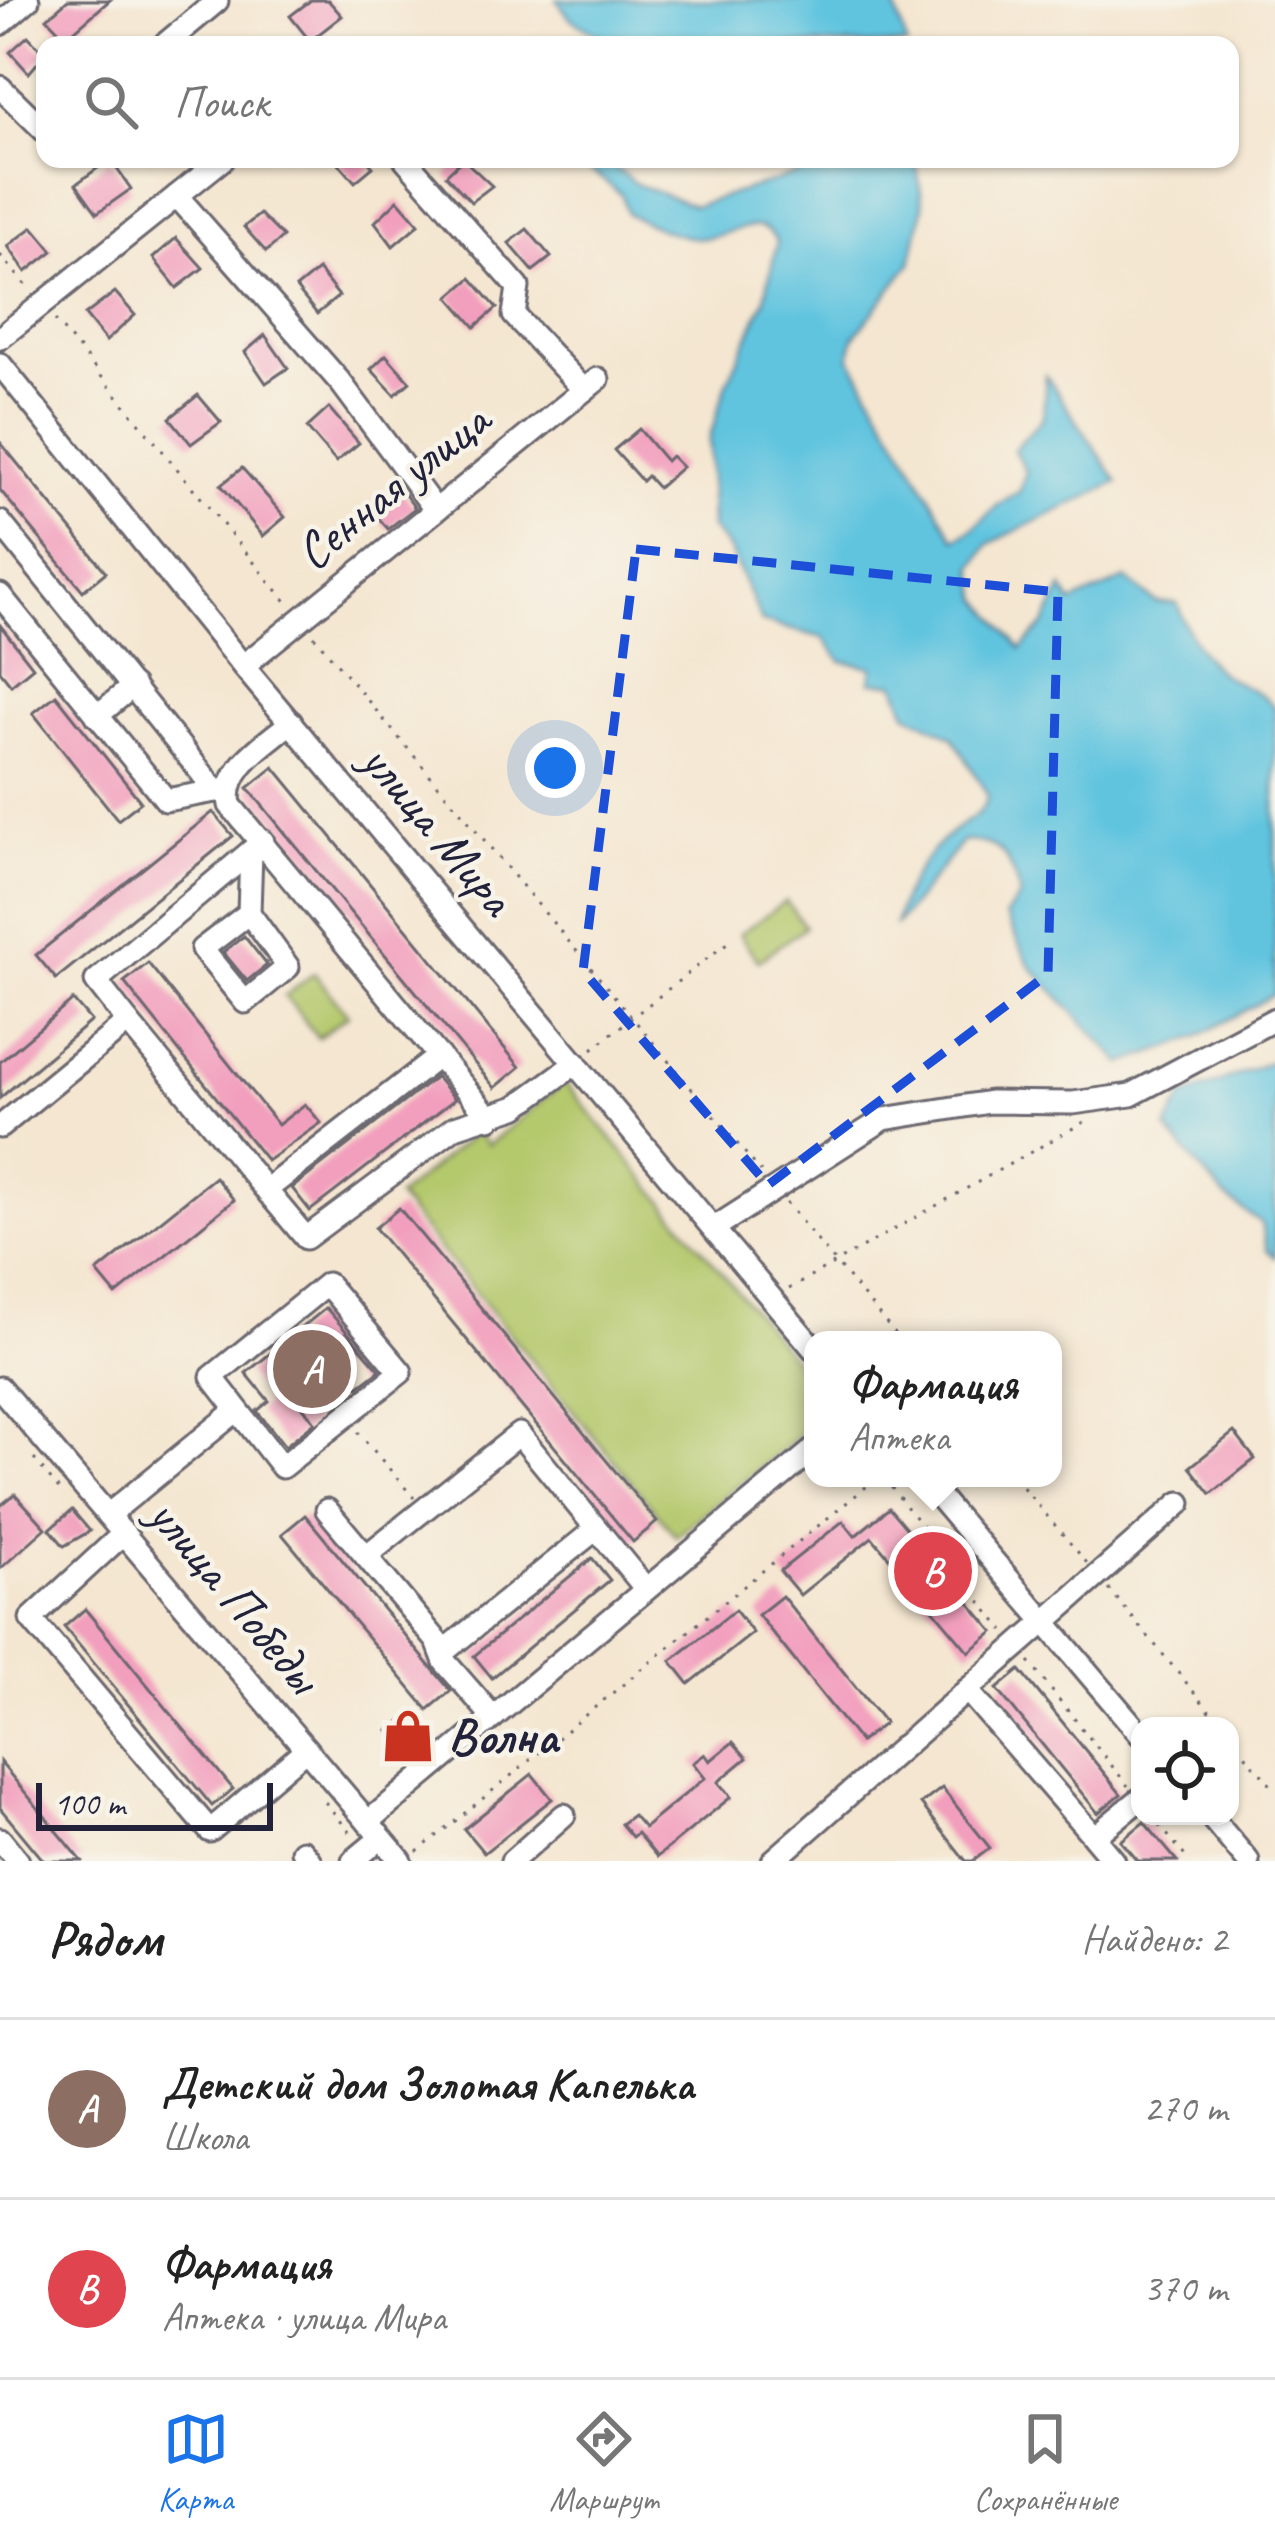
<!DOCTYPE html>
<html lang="ru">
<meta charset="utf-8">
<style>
:root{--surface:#fff;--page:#f2f2f2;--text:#222;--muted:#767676;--line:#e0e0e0;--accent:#1a73e8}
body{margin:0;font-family:Caveat,sans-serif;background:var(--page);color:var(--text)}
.controls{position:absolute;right:36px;bottom:36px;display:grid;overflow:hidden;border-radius:24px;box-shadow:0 3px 9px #0004}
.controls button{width:108px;height:108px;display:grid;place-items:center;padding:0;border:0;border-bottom:3px solid var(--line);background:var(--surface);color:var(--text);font:60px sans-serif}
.scale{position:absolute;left:36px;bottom:30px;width:237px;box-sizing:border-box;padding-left:12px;border:6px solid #22223b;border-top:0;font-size:33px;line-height:42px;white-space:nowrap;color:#22223b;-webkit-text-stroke:9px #f7f3e8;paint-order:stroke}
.you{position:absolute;left:555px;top:768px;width:42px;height:42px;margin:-30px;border:9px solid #fff;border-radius:50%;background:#1a73e8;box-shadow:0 0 0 18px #1a73e833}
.badge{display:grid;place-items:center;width:78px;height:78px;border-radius:50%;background:var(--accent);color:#fff;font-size:39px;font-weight:700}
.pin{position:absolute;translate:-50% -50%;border:6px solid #fff;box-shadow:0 3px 12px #0006}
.popup{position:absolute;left:804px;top:1331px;width:258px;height:156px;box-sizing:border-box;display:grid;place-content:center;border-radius:24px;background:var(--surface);filter:drop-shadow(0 3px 9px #0005);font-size:39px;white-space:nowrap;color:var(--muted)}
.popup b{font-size:45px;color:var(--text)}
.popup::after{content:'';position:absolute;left:50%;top:100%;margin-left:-24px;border:24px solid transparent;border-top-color:var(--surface)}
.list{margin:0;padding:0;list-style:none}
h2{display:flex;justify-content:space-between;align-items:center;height:156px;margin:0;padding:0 48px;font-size:51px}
h2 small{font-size:39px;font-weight:400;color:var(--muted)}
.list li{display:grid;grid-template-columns:78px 1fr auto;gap:36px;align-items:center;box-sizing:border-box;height:180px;padding:0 48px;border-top:3px solid var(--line)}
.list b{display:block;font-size:45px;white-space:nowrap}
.list p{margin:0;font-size:39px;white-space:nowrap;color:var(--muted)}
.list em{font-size:39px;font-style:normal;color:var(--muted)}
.icon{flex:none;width:66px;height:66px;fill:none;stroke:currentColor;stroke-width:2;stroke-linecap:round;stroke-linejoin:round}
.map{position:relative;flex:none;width:1275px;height:1861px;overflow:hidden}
.search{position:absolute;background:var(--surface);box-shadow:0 3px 9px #0004;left:36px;right:36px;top:36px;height:132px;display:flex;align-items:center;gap:30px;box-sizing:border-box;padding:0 42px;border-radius:24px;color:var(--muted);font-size:45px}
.sheet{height:516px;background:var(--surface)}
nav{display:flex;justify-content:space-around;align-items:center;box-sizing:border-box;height:168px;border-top:3px solid var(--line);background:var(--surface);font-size:33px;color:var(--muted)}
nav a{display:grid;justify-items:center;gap:6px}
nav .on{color:var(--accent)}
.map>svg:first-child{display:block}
</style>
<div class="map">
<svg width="1275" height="1861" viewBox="0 0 1275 1861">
<rect width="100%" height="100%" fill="#f7f3e8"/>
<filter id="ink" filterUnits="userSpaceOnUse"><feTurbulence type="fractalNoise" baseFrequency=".00833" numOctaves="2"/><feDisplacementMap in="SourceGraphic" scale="24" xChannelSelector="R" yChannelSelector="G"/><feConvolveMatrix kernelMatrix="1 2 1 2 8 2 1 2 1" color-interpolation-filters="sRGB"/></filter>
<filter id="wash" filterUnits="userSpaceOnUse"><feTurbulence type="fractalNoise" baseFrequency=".004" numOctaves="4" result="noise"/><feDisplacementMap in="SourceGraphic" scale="48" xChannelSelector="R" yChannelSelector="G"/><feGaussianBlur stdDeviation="2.7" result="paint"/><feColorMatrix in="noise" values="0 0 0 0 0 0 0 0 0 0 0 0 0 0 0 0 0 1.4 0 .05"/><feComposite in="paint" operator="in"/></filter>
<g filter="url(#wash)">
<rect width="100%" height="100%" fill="#f4e6d0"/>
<g fill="#b4c86c" stroke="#6b7554" stroke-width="3">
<polygon points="786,901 805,927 758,961 739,934"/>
<polygon points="314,973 348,1015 318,1038 285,996"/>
<polygon points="565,1082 813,1383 813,1424 676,1536 397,1197 476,1132 488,1145"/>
</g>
<g fill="#61c4df" stroke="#42738d" stroke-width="3">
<polygon points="557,0 893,0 907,45 616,45 570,18"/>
<path d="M576,159H604L636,184L694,206L804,172L809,159H916L923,207L911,263L854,337L850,357L955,539C983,527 988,506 1019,492L1026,472L1014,450L1043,417L1046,376L1118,482L989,544L974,567L980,598L1021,649L1044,625L1063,588L1071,603L1126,579L1157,603H1177C1186,631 1206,668 1234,681C1252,690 1262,692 1275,708V994L1197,1037L1123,1064L1030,966L1005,916L1020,896C1010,859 1004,841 963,841L895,926C902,886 924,855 956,829C971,817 982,816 988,796L953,737L907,713L895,683L871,682L873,667L841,661L824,638L762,622L730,551L711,528L709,440L727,383L764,302L777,242C759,209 728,239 700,238C673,237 651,224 627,214L622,195Z"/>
<polygon points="1275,1060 1275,1257 1267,1250 1261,1223 1225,1197 1166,1129 1183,1097"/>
</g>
<g id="blocks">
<g fill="#f29fbd">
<polygon points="68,0 110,0 66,38 47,18"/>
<polygon points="311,0 328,0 342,16 310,41 290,16"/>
<polygon points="28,36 45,54 29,73 10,52"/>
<polygon points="110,159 131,189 97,213 76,184"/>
<polygon points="335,159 366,159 373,167 355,182"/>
<polygon points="463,159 492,186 471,202 446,175"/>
<polygon points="398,200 419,224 393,246 375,222"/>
<polygon points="260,214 283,237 266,252 244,227"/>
<polygon points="33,227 53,251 26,272 8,246"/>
<polygon points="527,229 551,257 533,271 509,243"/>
<polygon points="176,238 203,268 177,288 153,258"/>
<polygon points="318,270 339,296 317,314 296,288"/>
<polygon points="471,278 497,308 475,327 449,297"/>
<polygon points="115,292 135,315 106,341 85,315"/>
<polygon points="265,335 288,368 266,383 245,352"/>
<polygon points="386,355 410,382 395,395 371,369"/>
<polygon points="198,395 221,422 191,444 170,418"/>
<polygon points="329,408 359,443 336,462 307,428"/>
<polygon points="639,429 666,461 671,456 682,467 658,488 647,476 642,481 614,450"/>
<polygon points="0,442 106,572 83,591 0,490"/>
<polygon points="242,468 285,517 263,536 221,485"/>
<polygon points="397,484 415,508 388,529 369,507"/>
<polygon points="0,625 33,667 11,685 0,671"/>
<polygon points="56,695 141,802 118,820 33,713"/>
<polygon points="274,767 520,1067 495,1088 248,788"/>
<polygon points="213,812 233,836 56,979 36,955"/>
<polygon points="244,936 267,965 247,981 223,952"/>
<polygon points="148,963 278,1125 305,1104 321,1123 267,1161 124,982"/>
<polygon points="73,1000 91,1021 0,1098 0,1062"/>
<polygon points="436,1077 455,1099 310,1211 292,1188"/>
<polygon points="215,1177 234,1200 116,1295 97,1272"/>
<polygon points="399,1208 657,1522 633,1542 375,1228"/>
<polygon points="326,1308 380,1370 358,1387 339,1364 296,1399 315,1422 285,1446 257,1411 269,1401 246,1373 277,1348 286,1359 305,1343 296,1332"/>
<polygon points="1234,1432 1255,1459 1211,1494 1190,1467"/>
<polygon points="15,1494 46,1528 0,1569 0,1506"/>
<polygon points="889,1508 994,1632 969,1652 872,1537 800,1595 780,1571 843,1521 855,1536"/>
<polygon points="72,1510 90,1531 64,1546 50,1529"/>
<polygon points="305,1515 451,1691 428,1710 282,1534"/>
<polygon points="592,1558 610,1580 492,1678 474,1656"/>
<polygon points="782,1596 885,1723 860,1742 758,1615"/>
<polygon points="85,1609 233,1789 212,1806 64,1627"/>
<polygon points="735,1610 753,1633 689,1684 671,1661"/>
<polygon points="1020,1670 1121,1794 1098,1813 997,1689"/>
<polygon points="403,1719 421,1741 407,1753 388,1731"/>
<polygon points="733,1742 747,1758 718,1782 731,1797 657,1857 637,1833 632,1837 621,1824 633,1815 644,1828 705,1778 693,1763 705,1754 710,1761"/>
<polygon points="0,1762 82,1861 44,1861 0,1808"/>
<polygon points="532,1774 552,1799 484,1853 464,1829"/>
<polygon points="942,1788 990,1848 973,1861 966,1861 921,1804"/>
<polygon points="1144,1822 1177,1861 1138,1861 1121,1841"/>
</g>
</g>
</g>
<g filter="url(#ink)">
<use href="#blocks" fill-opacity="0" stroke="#6c676f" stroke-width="3"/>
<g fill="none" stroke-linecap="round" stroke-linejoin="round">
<defs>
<g id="minor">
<polyline points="0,24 28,0"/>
<polyline points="164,45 217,1"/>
<polyline points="0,87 45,131"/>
<polyline points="405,159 518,287 514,315 584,390"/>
<polyline points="177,196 341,383 434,508"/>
<polyline points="0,338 223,159"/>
<polyline points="0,364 243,666 813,1348"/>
<polyline points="0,522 216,791"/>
<polyline points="0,595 166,800 227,789"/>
<polyline points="243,666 598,379"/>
<polyline points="97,716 133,686"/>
<path d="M291,722C265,745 223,767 230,805L490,1118"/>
<polyline points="249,913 288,967 245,1002 202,949 249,913 251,851"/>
<polyline points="128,1022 266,1190"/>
<polyline points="439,1056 266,1190 306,1238 455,1127 516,1107 576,1063"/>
<polyline points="0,1127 128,1022 96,981 263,841"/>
<polyline points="714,1228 884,1119 990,1102 1073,1103 1131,1095 1275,1019"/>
<polygon points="327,1284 401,1372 282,1467 212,1377"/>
<polyline points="0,1388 401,1861"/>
<polyline points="923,1478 1140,1734"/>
<polyline points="327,1510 437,1641 445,1662 493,1717"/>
<polyline points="108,1515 236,1411"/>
<polyline points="124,1533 31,1619 210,1831 306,1749"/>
<polyline points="366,1556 519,1434 646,1589"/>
<polyline points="442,1653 596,1529"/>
<polyline points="967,1690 1094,1837 1140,1799"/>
<polyline points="1210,1816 1248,1861"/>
<polyline points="368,1822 813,1450"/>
<polyline points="1094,1837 1114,1861"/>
<polyline points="0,1839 18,1861"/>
<polyline points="302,1851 310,1861"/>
<polyline points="353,1861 381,1838"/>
<polyline points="512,1861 564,1815"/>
<polyline points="773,1861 1180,1503"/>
</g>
</defs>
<use href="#minor" stroke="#6c676f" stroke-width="27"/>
<g stroke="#6c676f" stroke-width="3" stroke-dasharray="3 9" stroke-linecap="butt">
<polyline points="0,255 30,290"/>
<polyline points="55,320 289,605"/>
<polyline points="314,636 761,1172"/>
<polyline points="592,1049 732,939"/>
<polyline points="786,1203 900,1340"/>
<polyline points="789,1289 1084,1122"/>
<polyline points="358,1432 414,1498"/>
<polyline points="34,1459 62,1493"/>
<polyline points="884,1478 1004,1631"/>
<polyline points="1015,1478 1087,1563"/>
<polyline points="1109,1589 1222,1726"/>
<polyline points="1029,1662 1128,1786"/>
<polyline points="1230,1736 1275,1790"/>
<polyline points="325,1802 353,1836"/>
<polyline points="1152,1816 1189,1861"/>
<polyline points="417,1852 877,1478"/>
</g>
<use href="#minor" stroke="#fff" stroke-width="21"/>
</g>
</g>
<path fill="none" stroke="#1d4ed8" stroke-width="9" stroke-dasharray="24 15" stroke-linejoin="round" d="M636,549L1058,592L1048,974L768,1185L583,971Z"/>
<defs>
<symbol id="shop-bare" viewBox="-9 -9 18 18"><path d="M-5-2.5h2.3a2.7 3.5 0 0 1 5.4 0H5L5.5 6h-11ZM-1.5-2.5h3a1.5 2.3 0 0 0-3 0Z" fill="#c8321e" stroke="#f7f3e8" stroke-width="2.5" paint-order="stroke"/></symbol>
</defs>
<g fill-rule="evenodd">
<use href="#shop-bare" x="370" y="1698" width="76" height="76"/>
</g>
<g text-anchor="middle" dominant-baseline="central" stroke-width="9" stroke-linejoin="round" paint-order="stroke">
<g font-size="51" fill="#22223b" stroke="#f7f3e8">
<text transform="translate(392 486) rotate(-39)">Сенная улица</text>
<text transform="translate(438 829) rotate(50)">улица Мира</text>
<text transform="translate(235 1595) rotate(50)">улица Победы</text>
</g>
<g font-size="51" font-weight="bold" fill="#22223b" stroke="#f7f3e8" text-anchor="start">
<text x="448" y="1736">Волна</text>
</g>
</g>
</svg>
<div class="controls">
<button><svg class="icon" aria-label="locate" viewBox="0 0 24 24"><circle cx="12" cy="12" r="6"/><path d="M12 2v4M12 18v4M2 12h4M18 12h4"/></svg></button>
</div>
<div class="scale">100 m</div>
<div class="you"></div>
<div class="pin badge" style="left:312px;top:1369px;background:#8d6e63">A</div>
<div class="pin badge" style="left:933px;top:1571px;background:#e0444e">B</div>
<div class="popup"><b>Фармация</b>Аптека</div>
<div class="search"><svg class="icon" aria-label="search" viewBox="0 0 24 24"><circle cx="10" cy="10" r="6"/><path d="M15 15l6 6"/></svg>Поиск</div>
</div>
<section class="sheet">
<h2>Рядом<small>Найдено: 2</small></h2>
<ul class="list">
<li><span class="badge" style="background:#8d6e63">A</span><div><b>Детский дом Золотая Капелька</b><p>Школа</p></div><em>270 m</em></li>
<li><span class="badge" style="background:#e0444e">B</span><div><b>Фармация</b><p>Аптека · улица Мира</p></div><em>370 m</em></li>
</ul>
</section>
<nav>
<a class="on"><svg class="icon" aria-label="map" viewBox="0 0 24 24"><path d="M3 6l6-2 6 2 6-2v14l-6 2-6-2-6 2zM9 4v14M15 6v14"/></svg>Карта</a>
<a><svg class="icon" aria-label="directions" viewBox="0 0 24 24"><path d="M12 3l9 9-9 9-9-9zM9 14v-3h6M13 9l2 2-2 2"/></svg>Маршрут</a>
<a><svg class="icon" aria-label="saved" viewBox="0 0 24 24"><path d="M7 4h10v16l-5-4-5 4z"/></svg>Сохранённые</a>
</nav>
